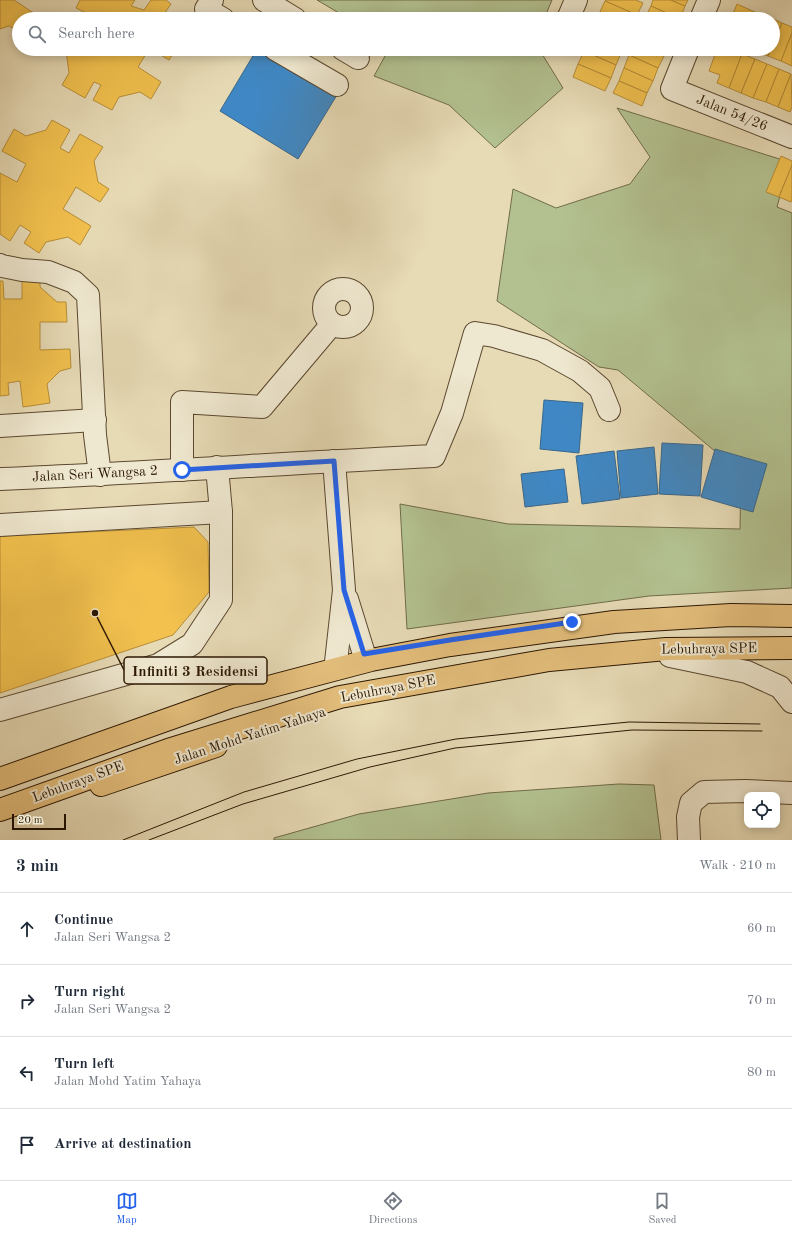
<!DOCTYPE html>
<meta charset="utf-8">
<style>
:root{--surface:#fff;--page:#f6f6f7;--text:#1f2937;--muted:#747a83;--line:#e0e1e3;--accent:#2563eb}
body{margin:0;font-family:"Old Standard TT",serif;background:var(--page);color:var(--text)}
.controls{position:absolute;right:12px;bottom:12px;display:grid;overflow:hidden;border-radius:8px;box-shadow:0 2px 10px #0003}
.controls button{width:36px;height:36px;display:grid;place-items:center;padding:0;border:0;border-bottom:1px solid var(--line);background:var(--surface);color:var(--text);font:20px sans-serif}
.scale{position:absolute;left:12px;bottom:10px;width:54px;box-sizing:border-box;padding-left:4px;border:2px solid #2c1702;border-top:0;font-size:11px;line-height:14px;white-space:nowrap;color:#2c1702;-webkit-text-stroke:3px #efe8d0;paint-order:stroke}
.stop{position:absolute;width:12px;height:12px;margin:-9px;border:3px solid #2563eb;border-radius:50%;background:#fff}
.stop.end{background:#2563eb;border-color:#fff;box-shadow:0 1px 4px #0008}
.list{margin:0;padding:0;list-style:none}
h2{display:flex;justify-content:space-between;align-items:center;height:52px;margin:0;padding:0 16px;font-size:17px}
h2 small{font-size:13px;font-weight:400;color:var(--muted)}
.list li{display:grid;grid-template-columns:26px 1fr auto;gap:12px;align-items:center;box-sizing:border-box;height:72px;padding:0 16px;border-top:1px solid var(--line)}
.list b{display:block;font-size:15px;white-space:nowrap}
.list p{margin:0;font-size:13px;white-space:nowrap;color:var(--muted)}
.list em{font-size:13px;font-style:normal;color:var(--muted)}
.icon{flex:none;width:22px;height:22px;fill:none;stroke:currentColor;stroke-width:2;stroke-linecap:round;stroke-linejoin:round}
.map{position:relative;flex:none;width:792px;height:840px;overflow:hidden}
.search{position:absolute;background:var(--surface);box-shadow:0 2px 10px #0003;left:12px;right:12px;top:12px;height:44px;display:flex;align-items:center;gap:10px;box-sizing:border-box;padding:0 14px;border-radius:22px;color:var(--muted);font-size:15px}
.sheet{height:340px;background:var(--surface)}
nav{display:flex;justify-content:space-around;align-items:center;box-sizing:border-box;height:56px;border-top:1px solid var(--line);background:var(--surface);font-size:11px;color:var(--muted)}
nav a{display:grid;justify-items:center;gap:2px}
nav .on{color:var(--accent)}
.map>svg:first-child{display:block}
</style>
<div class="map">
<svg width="792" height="840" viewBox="0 0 792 840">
<rect width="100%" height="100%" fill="#e7dbb6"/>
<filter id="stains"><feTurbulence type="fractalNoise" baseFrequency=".005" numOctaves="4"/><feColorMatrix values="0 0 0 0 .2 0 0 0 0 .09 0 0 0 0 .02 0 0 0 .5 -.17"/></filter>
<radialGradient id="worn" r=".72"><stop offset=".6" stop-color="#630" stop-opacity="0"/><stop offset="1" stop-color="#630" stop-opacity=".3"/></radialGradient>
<g fill="#b3c190" stroke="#706c49">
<polygon points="317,0 552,0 544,19 349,19"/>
<polygon points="389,49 539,49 563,88 495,148 449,105 374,76"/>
<polygon points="617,108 789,162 777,207 792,213 792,588 649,596 407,629 400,504 508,524 740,529 741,473 618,370 599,367 497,301 513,189 556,208 630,184 650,157"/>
<polygon points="619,784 654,785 661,840 274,840 274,838 359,814 488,793"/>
</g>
<g fill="#f2c14e" stroke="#b78e37">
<polygon points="0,0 14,0 35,14 31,19 19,19 19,32 9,26 0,29"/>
<polygon points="80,0 135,0 131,6 144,10 151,0 166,0 171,4 164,14 165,19 96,19 96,18 76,8"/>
<polygon points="606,0 636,0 643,3 637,15 605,1"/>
<polygon points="653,0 671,0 685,6 680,19 651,6"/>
<polygon points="671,0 688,0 685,6"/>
<polygon points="605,1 637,15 636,19 611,19 599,14"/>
<polygon points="737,4 757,13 755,19 731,19"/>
<polygon points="651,6 680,19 645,18"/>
<polygon points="757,13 770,18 769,19 755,19"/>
<polygon points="773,19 782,23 773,45"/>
<polygon points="782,23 792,27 792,33 781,61 768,56 771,49 773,49 773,45"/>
<polygon points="792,33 792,66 781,61"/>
<polygon points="65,49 149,49 138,67 161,82 151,99 140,92 119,97 112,110 93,100 101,85 94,82 85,98 62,85 69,73 66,50"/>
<polygon points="151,49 176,49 169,60"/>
<polygon points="585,49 612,49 621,53 616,65 584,51"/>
<polygon points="632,49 648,49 664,56 658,68 629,55"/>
<polygon points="648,49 667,49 664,56"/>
<polygon points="717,49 730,49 742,54 729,88 717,83 720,75 709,71"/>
<polygon points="757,49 771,49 768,56 756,51"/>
<polygon points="584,51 616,65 611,78 578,64"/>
<polygon points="742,54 755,59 741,93 729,88"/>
<polygon points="629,55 658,68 653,81 624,68"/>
<polygon points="755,59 767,64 753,98 741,93"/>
<polygon points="578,64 611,78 605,91 573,77"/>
<polygon points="767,64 779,69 766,102 753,98"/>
<polygon points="624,68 653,81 647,93 619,81"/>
<polygon points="779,69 791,74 778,107 766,102"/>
<polygon points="791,74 792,107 790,112 778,107"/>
<polygon points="619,81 647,93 642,106 613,93"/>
<polygon points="52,120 70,130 60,148 69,153 80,134 103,147 94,161 98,182 109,189 100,202 76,187 63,209 91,226 80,245 68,237 46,242 39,253 24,243 31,232 20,225 10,241 0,234 0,173 17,182 26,164 2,151 14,129 26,136 46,130"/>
<polygon points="781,156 792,161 792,165 779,197 766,192"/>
<polygon points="792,165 792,200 791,202 779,197"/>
<polygon points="22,277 40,277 40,287 57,302 66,302 67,322 40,322 40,350 70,349 71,368 60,371 47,384 50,403 23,407 20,381 8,383 9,395 0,396 0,281 3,281 4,299 22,299"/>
<polygon points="194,527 208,542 209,592 173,635 0,693 0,536"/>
</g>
<g fill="#3f88c5" stroke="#39668a">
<polygon points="257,49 261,49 337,95 298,159 220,111"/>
<polygon points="544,400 583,403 579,453 540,449"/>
<polygon points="662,443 703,445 700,496 659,494"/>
<polygon points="654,447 658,494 621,498 617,451"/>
<polygon points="715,449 767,464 753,512 701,497"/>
<polygon points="614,451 620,499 582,504 576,456"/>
<polygon points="564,469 568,502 525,507 521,474"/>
</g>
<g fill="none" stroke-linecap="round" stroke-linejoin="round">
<defs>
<g id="minor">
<polyline points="212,0 206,9 223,19"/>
<polyline points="264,0 295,19"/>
<polyline points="568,19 576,0"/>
<polyline points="701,19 709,0"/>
<polyline points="275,49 337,85"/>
<polyline points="343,49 358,58"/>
<polyline points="688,49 672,89 792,137"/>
<polyline points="0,265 2,266 22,270 48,272 74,282 88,295 95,435 100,475"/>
<circle cx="343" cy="308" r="19"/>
<polyline points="0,426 95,420"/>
<polyline points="334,461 344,590 336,662"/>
<polyline points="182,470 182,402 262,407 332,324"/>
<path d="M0,479C145,473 289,463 434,456L452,413L475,333L494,336L542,350L580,371L600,388L609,410"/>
<polyline points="0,525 221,512"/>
<polyline points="347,599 364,654"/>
<polyline points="670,656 747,672 780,687 792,702"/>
<polyline points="0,710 158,665 192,644 221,600 221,512 217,467"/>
<polyline points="689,840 688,817 691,803 704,792 745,791 792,793"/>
</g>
<polyline id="major" points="101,785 216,746"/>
<g id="highway">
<polyline points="0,779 231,697 371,660 450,645 614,622 731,615 792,616"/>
<polyline points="0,810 168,750 340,697 549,660 666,649 792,648"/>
</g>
</defs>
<use href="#minor" stroke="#5b482f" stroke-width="24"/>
<use href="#major" stroke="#2c1702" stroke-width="24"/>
<use href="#highway" stroke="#2c1702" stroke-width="24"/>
<use href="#minor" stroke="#efe8d0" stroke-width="22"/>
<use href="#major" stroke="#e4be7b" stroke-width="22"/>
<use href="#highway" stroke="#e4be7b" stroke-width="22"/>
<g stroke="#2c1702" stroke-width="1">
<polyline points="123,840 244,792 357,759 456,739 629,722 760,724"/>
<polyline points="149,840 243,804 370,767 455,748 632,730 762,731"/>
</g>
</g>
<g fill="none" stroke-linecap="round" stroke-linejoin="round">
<polyline stroke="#2563eb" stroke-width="5" points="182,470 334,461 344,590 364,654 450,640 572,622"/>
</g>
<g text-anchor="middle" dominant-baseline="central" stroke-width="4" stroke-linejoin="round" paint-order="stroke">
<g font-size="14" fill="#2c1702" stroke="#efe8d0">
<text transform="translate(732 113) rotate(22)">Jalan 54/26</text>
<text transform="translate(95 474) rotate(-3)">Jalan Seri Wangsa 2</text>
<text transform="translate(709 649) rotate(-1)">Lebuhraya SPE</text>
<text transform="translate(388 689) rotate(-11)">Lebuhraya SPE</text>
<text transform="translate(250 736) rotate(-18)">Jalan Mohd Yatim Yahaya</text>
<text transform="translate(78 782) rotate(-20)">Lebuhraya SPE</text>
</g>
</g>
<path fill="none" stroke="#2c1702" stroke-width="1.5" d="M95 613L124 670"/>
<circle fill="#2c1702" stroke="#efe8d0" stroke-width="1.5" cx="95" cy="613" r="4"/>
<rect fill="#efe8d0" stroke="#2c1702" stroke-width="1.5" x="124" y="657" width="143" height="27" rx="4"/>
<g font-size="15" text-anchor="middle" font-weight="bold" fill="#2c1702">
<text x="195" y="676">Infiniti 3 Residensi</text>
</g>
<rect width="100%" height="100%" filter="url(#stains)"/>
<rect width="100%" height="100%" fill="url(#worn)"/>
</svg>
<div class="controls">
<button><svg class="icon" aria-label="locate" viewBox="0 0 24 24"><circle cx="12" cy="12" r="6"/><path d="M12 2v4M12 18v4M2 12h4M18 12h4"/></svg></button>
</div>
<div class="scale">20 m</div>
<div class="stop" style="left:182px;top:470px"></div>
<div class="stop end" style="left:572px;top:622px"></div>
<div class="search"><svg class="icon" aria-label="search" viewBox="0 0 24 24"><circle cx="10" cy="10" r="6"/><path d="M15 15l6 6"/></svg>Search here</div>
</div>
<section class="sheet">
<h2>3 min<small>Walk · 210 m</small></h2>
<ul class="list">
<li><svg class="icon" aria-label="ahead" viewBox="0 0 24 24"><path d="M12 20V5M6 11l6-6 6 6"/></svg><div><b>Continue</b><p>Jalan Seri Wangsa 2</p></div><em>60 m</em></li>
<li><svg class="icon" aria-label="right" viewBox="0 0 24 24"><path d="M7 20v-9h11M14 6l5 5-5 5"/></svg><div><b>Turn right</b><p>Jalan Seri Wangsa 2</p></div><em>70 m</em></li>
<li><svg class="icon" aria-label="left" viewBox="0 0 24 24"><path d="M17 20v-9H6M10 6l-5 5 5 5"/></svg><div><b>Turn left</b><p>Jalan Mohd Yatim Yahaya</p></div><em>80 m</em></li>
<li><svg class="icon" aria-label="arrive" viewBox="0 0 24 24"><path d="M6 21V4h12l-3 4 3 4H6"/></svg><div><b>Arrive at destination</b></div></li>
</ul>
</section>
<nav>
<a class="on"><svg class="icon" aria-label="map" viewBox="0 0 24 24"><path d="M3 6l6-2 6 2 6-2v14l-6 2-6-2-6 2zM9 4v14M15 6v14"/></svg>Map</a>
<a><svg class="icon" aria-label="directions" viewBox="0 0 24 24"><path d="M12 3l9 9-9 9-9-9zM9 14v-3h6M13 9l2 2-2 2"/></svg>Directions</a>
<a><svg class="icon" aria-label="saved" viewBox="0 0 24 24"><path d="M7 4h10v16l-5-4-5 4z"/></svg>Saved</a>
</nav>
